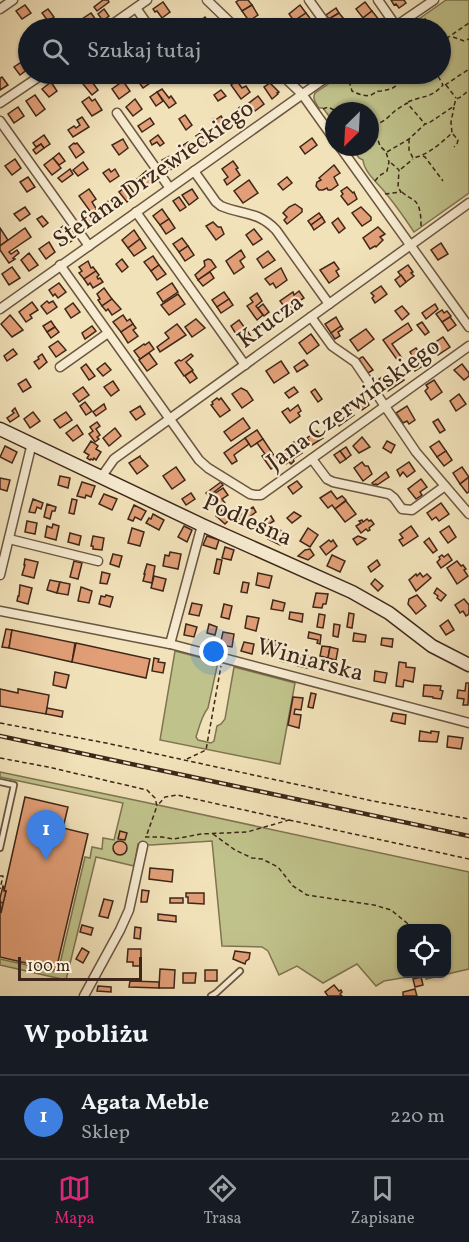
<!DOCTYPE html>
<html lang="pl">
<meta charset="utf-8">
<style>
:root{--surface:#171b24;--page:#242831;--text:#f1f3f6;--muted:#9ea1a6;--line:#363941;--accent:#db2777}
body{margin:0;font-family:Vollkorn,serif;background:var(--page);color:var(--text)}
.controls{position:absolute;right:18px;bottom:18px;display:grid;overflow:hidden;border-radius:12px;box-shadow:0 2px 4px #0004}
.controls button{width:54px;height:54px;display:grid;place-items:center;padding:0;border:0;border-bottom:2px solid var(--line);background:var(--surface);color:var(--text);font:30px sans-serif}
.compass{position:absolute;left:325px;top:102px;width:54px;height:54px;border-radius:50%;background:var(--surface);box-shadow:0 2px 4px #0004;rotate:204deg}
.scale{position:absolute;left:18px;bottom:15px;width:124px;box-sizing:border-box;padding-left:6px;border:3px solid #3e2719;border-top:0;font-size:16px;line-height:21px;white-space:nowrap;color:#3e2719;-webkit-text-stroke:4px #f7ecd2;paint-order:stroke}
.you{position:absolute;left:214px;top:652px;width:21px;height:21px;margin:-15px;border:4px solid #fff;border-radius:50%;background:#1a73e8;box-shadow:0 0 0 9px #1a73e833}
.badge{display:grid;place-items:center;width:39px;height:39px;border-radius:50%;background:var(--accent);color:#fff;font-size:20px;font-weight:700}
.pin{position:absolute;translate:-50% -50px;filter:drop-shadow(0 2px 3px #0008)}
.pin::after{content:'';position:absolute;top:32px;width:21px;height:18px;background:inherit;clip-path:polygon(0 0,100% 0,50% 100%)}
.list{margin:0;padding:0;list-style:none}
h2{display:flex;justify-content:space-between;align-items:center;height:78px;margin:0;padding:0 24px;font-size:26px}
h2 small{font-size:20px;font-weight:400;color:var(--muted)}
.list li{display:grid;grid-template-columns:39px 1fr auto;gap:18px;align-items:center;box-sizing:border-box;height:84px;padding:0 24px;border-top:2px solid var(--line)}
.list b{display:block;font-size:22px;white-space:nowrap}
.list p{margin:0;font-size:20px;white-space:nowrap;color:var(--muted)}
.list em{font-size:20px;font-style:normal;color:var(--muted)}
.icon{flex:none;width:33px;height:33px;fill:none;stroke:currentColor;stroke-width:2;stroke-linecap:round;stroke-linejoin:round}
.map{position:relative;flex:none;width:469px;height:996px;overflow:hidden}
.search{position:absolute;background:var(--surface);box-shadow:0 2px 4px #0004;left:18px;right:18px;top:18px;height:66px;display:flex;align-items:center;gap:15px;box-sizing:border-box;padding:0 21px;border-radius:33px;color:var(--muted);font-size:22px}
.sheet{height:162px;background:var(--surface)}
nav{display:flex;justify-content:space-around;align-items:center;box-sizing:border-box;height:84px;border-top:2px solid var(--line);background:var(--surface);font-size:16px;color:var(--muted)}
nav a{display:grid;justify-items:center;gap:3px}
nav .on{color:var(--accent)}
.map>svg:first-child{display:block}
</style>
<div class="map">
<svg width="469" height="996" viewBox="0 0 469 996">
<rect width="100%" height="100%" fill="#f2e2ba"/>
<filter id="stains"><feTurbulence type="fractalNoise" baseFrequency=".00333" numOctaves="4"/><feColorMatrix values="0 0 0 0 .2 0 0 0 0 .09 0 0 0 0 .02 0 0 0 .5 -.17"/></filter>
<radialGradient id="worn" r=".72"><stop offset=".6" stop-color="#630" stop-opacity="0"/><stop offset="1" stop-color="#630" stop-opacity=".3"/></radialGradient>
<g fill="#c0c28b" stroke="#7f7452" stroke-width="1.5" fill-rule="evenodd">
<path d="M446,0H469V193L414,232C406,220 397,207 388,196C380,185 364,173 363,160L359,158L351,147H370V111H334V123L323,108H319C316,103 312,99 315,93L343,74H440V28H406Z"/>
<path d="M175,651L218,662L208,708C202,715 199,727 196,737L198,740L211,743L214,741L217,726L221,724L225,719L234,667L295,683L280,764L160,740Z"/>
<path d="M0,772L144,802L469,872V969L426,979L425,974L384,981L376,986L357,964L323,983L297,966L279,975L268,951L262,947L222,946L212,841L151,845L138,844L134,866L96,857L66,980L0,965V959L58,972L85,857L90,858L92,847L102,849L103,838L114,840L123,803L0,777ZM402,928H446V974H402Z"/>
</g>
<g fill="#e29f77" stroke="#3e2719" stroke-width="1.5">
<polygon points="103,0 108,0 109,2 97,11 94,7"/>
<polygon points="239,0 248,0 252,5 242,11 236,2"/>
<polygon points="391,0 404,0 406,3 399,8 396,4 394,5"/>
<polygon points="163,2 170,12 162,18 157,11 155,12 153,9"/>
<polygon points="365,2 372,11 363,18 356,9"/>
<polygon points="25,5 31,13 22,19 16,11"/>
<polygon points="252,5 258,15 249,21 242,11"/>
<polygon points="300,5 306,13 294,21 289,14"/>
<polygon points="336,8 339,13 329,19 326,15"/>
<polygon points="48,9 54,17 48,21 42,13"/>
<polygon points="104,9 109,16 103,21 98,14"/>
<polygon points="372,11 380,21 370,28 363,18"/>
<polygon points="91,13 96,20 88,28 82,19"/>
<polygon points="306,13 312,21 299,28 294,21"/>
<polygon points="339,13 344,19 334,26 329,19"/>
<polygon points="205,17 212,27 210,28 200,28 196,24"/>
<polygon points="23,61 28,69 20,75 14,67"/>
<polygon points="57,74 73,74 60,83 54,75"/>
<polygon points="133,74 143,74 150,83 143,88"/>
<polygon points="2,77 8,85 0,90 0,78"/>
<polygon points="90,79 98,90 92,95 83,84"/>
<polygon points="123,81 130,91 119,99 112,89"/>
<polygon points="237,81 242,88 246,86 250,92 241,99 231,85"/>
<polygon points="51,82 57,91 49,97 42,89"/>
<polygon points="270,83 279,92 277,93 278,94 272,99 264,87"/>
<polygon points="162,89 169,98 171,96 176,103 169,108 157,92"/>
<polygon points="221,90 226,96 218,101 214,95"/>
<polygon points="157,92 163,101 156,106 150,97"/>
<polygon points="35,95 45,109 36,116 26,101"/>
<polygon points="258,96 264,104 255,111 249,103"/>
<polygon points="89,97 92,101 95,99 102,110 92,116 82,102"/>
<polygon points="135,99 142,109 133,116 126,107"/>
<polygon points="18,107 24,116 14,123 8,114"/>
<polygon points="240,107 247,116 238,123 231,114"/>
<polygon points="185,115 192,125 186,130 179,119"/>
<polygon points="221,116 229,128 220,134 211,121 213,119 214,121"/>
<polygon points="82,117 89,127 73,137 68,130 74,126 76,128 80,125 77,120"/>
<polygon points="150,118 154,124 142,132 138,126"/>
<polygon points="205,130 213,141 204,147 196,136"/>
<polygon points="44,135 50,144 44,148 41,144 36,147 33,143"/>
<polygon points="158,135 164,143 160,146 157,142 152,145 150,141"/>
<polygon points="312,138 317,145 305,154 300,147"/>
<polygon points="123,139 128,148 119,155 112,145"/>
<polygon points="188,142 196,153 187,159 179,148"/>
<polygon points="74,143 75,144 77,143 84,152 76,158 69,147"/>
<polygon points="41,144 44,148 36,154 33,150"/>
<polygon points="59,153 65,161 59,165 53,158"/>
<polygon points="172,155 179,165 170,170 162,160"/>
<polygon points="53,158 61,168 52,175 44,165"/>
<polygon points="15,159 21,168 12,175 5,166"/>
<polygon points="233,161 238,168 236,169 240,175 227,185 224,180 228,177 222,169"/>
<polygon points="83,162 88,169 78,176 73,170"/>
<polygon points="334,165 340,173 334,177 338,185 331,190 328,190 327,188 323,190 319,190 316,186 317,182 321,180 319,178"/>
<polygon points="70,169 73,174 62,182 58,178"/>
<polygon points="109,169 111,172 115,169 119,176 110,182 103,173"/>
<polygon points="146,171 153,181 144,189 137,179"/>
<polygon points="28,177 35,187 27,192 20,182"/>
<polygon points="287,177 292,183 283,190 278,184"/>
<polygon points="249,180 258,193 243,203 234,191"/>
<polygon points="128,185 136,195 127,202 119,192"/>
<polygon points="347,187 353,193 354,192 357,199 348,205 341,196 343,194 341,191"/>
<polygon points="89,189 96,199 92,202 97,210 92,214 79,196"/>
<polygon points="192,189 198,198 189,205 182,195"/>
<polygon points="179,197 186,207 180,211 173,201"/>
<polygon points="111,199 118,208 109,215 102,206"/>
<polygon points="295,204 302,209 302,212 287,224 284,220 287,217 283,213 289,207"/>
<polygon points="25,207 30,214 20,221 14,214"/>
<polygon points="361,207 371,217 371,220 362,226 352,213"/>
<polygon points="162,209 169,219 160,225 153,216"/>
<polygon points="96,210 99,214 95,218 98,222 89,228 82,219"/>
<polygon points="319,213 322,217 311,225 308,221"/>
<polygon points="42,216 48,223 43,227 37,219"/>
<polygon points="322,217 325,222 314,230 311,225"/>
<polygon points="338,218 345,228 339,233 332,223"/>
<polygon points="169,219 175,228 166,234 160,225"/>
<polygon points="213,222 218,227 221,227 224,234 216,240 206,226"/>
<polygon points="63,226 73,240 64,246 58,238 62,235 58,230"/>
<polygon points="378,227 385,234 380,237 383,240 376,247 375,246 370,249 363,238"/>
<polygon points="0,228 8,240 0,246"/>
<polygon points="25,228 31,237 9,252 11,254 17,250 19,253 13,258 15,259 9,263 0,250 0,246"/>
<polygon points="254,229 262,239 253,245 246,235"/>
<polygon points="134,230 140,239 128,248 122,240"/>
<polygon points="182,238 188,246 179,252 173,244"/>
<polygon points="140,239 146,248 134,256 128,248"/>
<polygon points="49,242 55,252 46,259 39,249"/>
<polygon points="441,243 448,254 438,260 431,250"/>
<polygon points="188,246 194,255 185,261 179,252"/>
<polygon points="241,250 245,257 240,261 244,267 234,274 226,261"/>
<polygon points="268,251 275,260 263,268 257,259"/>
<polygon points="29,253 38,265 29,271 21,260"/>
<polygon points="153,256 159,265 151,271 144,262"/>
<polygon points="122,259 128,267 122,272 116,264"/>
<polygon points="208,259 211,260 216,267 198,280 195,275 205,266 204,261"/>
<polygon points="88,261 91,268 93,267 96,271 84,279 79,273 82,271 79,267"/>
<polygon points="334,262 339,269 336,271 339,276 329,283 320,270"/>
<polygon points="159,265 166,274 157,280 151,271"/>
<polygon points="408,265 413,272 411,273 414,276 406,282 398,272"/>
<polygon points="12,267 20,278 9,285 2,274"/>
<polygon points="281,268 287,280 276,288 273,283 270,285 265,279"/>
<polygon points="96,271 99,275 97,277 98,279 100,278 103,282 93,288 90,283 88,285 84,279"/>
<polygon points="210,272 214,278 203,286 198,280"/>
<polygon points="401,275 406,282 400,287 395,280"/>
<polygon points="59,283 66,292 58,298 55,294 53,296 49,290"/>
<polygon points="172,283 178,292 163,302 157,293"/>
<polygon points="381,286 387,294 375,303 372,298 374,296 371,293"/>
<polygon points="104,288 112,299 102,306 98,300 100,299 97,294"/>
<polygon points="299,291 304,298 291,306 293,310 289,313 280,301 293,292 294,295"/>
<polygon points="224,292 229,299 217,307 212,300"/>
<polygon points="257,293 262,301 256,306 263,315 257,320 247,306 253,302 250,298"/>
<polygon points="178,294 185,304 169,315 161,305"/>
<polygon points="112,299 121,309 112,315 108,309 106,311 102,306"/>
<polygon points="229,299 233,305 221,313 217,307"/>
<polygon points="47,301 49,303 53,301 57,307 47,314 41,306"/>
<polygon points="32,302 38,310 30,315 32,318 26,322 19,312"/>
<polygon points="73,303 80,312 71,318 65,309"/>
<polygon points="263,304 269,312 264,316 258,308"/>
<polygon points="435,304 438,309 426,319 422,313"/>
<polygon points="402,306 409,314 402,320 395,311"/>
<polygon points="442,310 444,313 447,311 451,316 442,322 436,314"/>
<polygon points="10,315 23,330 12,337 1,324"/>
<polygon points="123,315 127,321 130,319 133,324 121,332 113,322"/>
<polygon points="336,317 341,326 331,333 325,324"/>
<polygon points="450,317 456,325 448,331 442,322"/>
<polygon points="196,319 205,328 192,337 185,327"/>
<polygon points="239,320 245,328 236,334 231,326"/>
<polygon points="51,321 55,327 47,332 43,326"/>
<polygon points="422,322 429,332 425,335 417,325"/>
<polygon points="408,323 412,330 392,344 402,358 398,361 383,340"/>
<polygon points="133,324 136,328 133,330 138,336 128,343 121,332"/>
<polygon points="177,324 186,335 160,352 157,347 169,338 165,333"/>
<polygon points="92,326 96,331 85,339 82,333"/>
<polygon points="341,326 343,329 338,332 340,336 335,339 331,333"/>
<polygon points="55,327 59,332 51,338 47,332"/>
<polygon points="245,328 252,338 244,345 236,334"/>
<polygon points="366,329 374,339 358,351 350,340"/>
<polygon points="311,334 319,345 307,354 299,343"/>
<polygon points="443,337 450,347 438,355 431,345"/>
<polygon points="58,341 66,350 56,357 49,347"/>
<polygon points="149,342 154,349 140,359 134,351 144,344 145,345"/>
<polygon points="416,348 427,363 415,371 409,362 414,358 410,352"/>
<polygon points="13,349 17,354 7,361 4,356"/>
<polygon points="149,353 157,364 147,371 139,360"/>
<polygon points="42,354 47,362 39,369 34,362 39,359 38,357"/>
<polygon points="191,354 193,356 186,362 193,370 184,376 175,363 179,360 181,361"/>
<polygon points="362,357 363,357 373,370 368,373 359,359"/>
<polygon points="304,360 308,365 297,372 294,367"/>
<polygon points="281,361 289,373 274,383 266,371"/>
<polygon points="105,363 111,370 103,376 97,369"/>
<polygon points="86,364 95,376 89,380 81,368"/>
<polygon points="462,364 469,373 469,376 464,380 454,370"/>
<polygon points="192,371 197,378 190,383 185,376"/>
<polygon points="399,373 404,380 388,391 379,379 387,374 390,379"/>
<polygon points="26,379 31,387 23,392 18,384"/>
<polygon points="434,380 442,392 431,400 425,391 428,388 426,385"/>
<polygon points="113,381 119,390 111,396 104,387"/>
<polygon points="83,387 89,395 79,402 73,394"/>
<polygon points="294,387 298,392 289,398 285,393"/>
<polygon points="241,388 247,391 253,400 242,408 232,394"/>
<polygon points="315,389 322,399 318,402 311,392"/>
<polygon points="459,394 466,404 456,411 450,401"/>
<polygon points="217,398 219,400 221,398 230,410 220,417 211,405 213,404 212,402"/>
<polygon points="365,398 369,405 362,410 357,403"/>
<polygon points="85,402 92,411 86,415 80,406"/>
<polygon points="104,404 106,409 96,416 93,412"/>
<polygon points="298,405 301,411 298,413 300,416 290,423 282,412 288,408 290,411"/>
<polygon points="140,406 145,414 136,420 130,412"/>
<polygon points="407,406 415,420 409,424 407,421 403,423 396,413"/>
<polygon points="348,407 354,415 339,426 333,417"/>
<polygon points="15,408 19,416 10,422 7,418 14,413 12,411"/>
<polygon points="33,412 40,421 30,428 24,419"/>
<polygon points="66,412 72,420 60,428 54,420"/>
<polygon points="243,418 250,428 231,441 224,432"/>
<polygon points="438,419 445,430 440,433 433,422"/>
<polygon points="97,422 100,426 96,429 100,435 97,437 99,439 95,442 89,434 93,431 90,427"/>
<polygon points="77,425 83,434 73,441 66,433"/>
<polygon points="115,428 121,436 109,446 103,438"/>
<polygon points="257,430 263,439 251,447 245,438"/>
<polygon points="317,431 323,438 312,445 307,438"/>
<polygon points="362,437 370,447 359,453 353,446"/>
<polygon points="245,438 249,444 234,455 237,461 232,464 224,453"/>
<polygon points="263,439 279,463 271,469 262,456 265,454 257,443"/>
<polygon points="91,441 98,446 96,449 101,452 96,460 94,458 93,460 91,459 90,460 87,458 89,455 84,452"/>
<polygon points="387,441 395,445 391,453 383,448"/>
<polygon points="439,441 446,451 437,457 430,447"/>
<polygon points="294,442 302,453 293,459 294,461 291,464 289,462 286,464 281,456 282,455 281,453 284,451 286,453 292,448 289,445"/>
<polygon points="5,446 17,452 12,463 0,457"/>
<polygon points="346,447 351,455 346,459 340,451"/>
<polygon points="340,451 346,459 340,463 334,455"/>
<polygon points="446,451 452,460 444,466 437,457"/>
<polygon points="140,456 140,457 148,466 137,474 129,463"/>
<polygon points="362,462 365,466 368,466 372,474 363,481 354,468"/>
<polygon points="409,462 415,471 407,477 403,472 400,476 397,470"/>
<polygon points="176,467 185,480 172,489 163,476"/>
<polygon points="462,467 469,477 460,484 453,473"/>
<polygon points="386,472 389,477 377,485 376,484 374,485 372,483"/>
<polygon points="60,476 70,478 68,488 58,485"/>
<polygon points="469,477 469,492 467,493 460,484"/>
<polygon points="0,478 10,480 7,491 0,489"/>
<polygon points="421,479 427,487 420,492 422,495 416,499 408,489"/>
<polygon points="297,481 302,487 293,494 288,487"/>
<polygon points="82,482 95,486 91,497 86,495 85,498 77,496"/>
<polygon points="221,482 223,485 209,496 206,493"/>
<polygon points="223,488 228,495 222,499 225,503 218,507 211,496"/>
<polygon points="331,491 337,499 342,496 346,500 335,509 332,505 328,508 320,498"/>
<polygon points="191,493 195,499 186,505 182,499"/>
<polygon points="104,494 117,499 112,510 99,504"/>
<polygon points="33,499 43,503 41,509 37,507 35,513 29,512"/>
<polygon points="72,499 77,500 74,514 69,513"/>
<polygon points="346,501 356,514 345,522 335,509"/>
<polygon points="441,503 449,514 439,521 436,517 432,520 427,513"/>
<polygon points="47,504 56,507 55,511 52,511 50,519 44,517"/>
<polygon points="134,505 146,511 141,520 135,517 133,521 128,519"/>
<polygon points="253,507 256,512 242,522 238,517"/>
<polygon points="222,510 231,518 225,524 216,516"/>
<polygon points="294,512 301,516 292,523 287,518"/>
<polygon points="153,514 164,520 159,530 146,523 149,518 151,519"/>
<polygon points="271,516 274,521 264,527 261,522"/>
<polygon points="367,519 369,521 371,520 374,524 369,528 370,530 368,531 366,529 361,533 356,526 361,523 359,521 362,520 363,522"/>
<polygon points="27,521 37,523 35,534 25,532"/>
<polygon points="53,524 59,526 56,540 45,537 47,526 52,528"/>
<polygon points="184,526 192,530 187,542 178,537"/>
<polygon points="411,526 418,536 403,546 399,540 403,538 400,534"/>
<polygon points="449,526 456,537 448,543 440,532"/>
<polygon points="275,527 286,534 280,545 268,539"/>
<polygon points="132,528 144,532 140,546 128,543"/>
<polygon points="308,528 318,535 310,547 300,541"/>
<polygon points="70,533 81,536 79,545 68,542"/>
<polygon points="93,536 104,538 102,550 93,549 93,546 91,546"/>
<polygon points="207,536 219,540 216,549 203,545"/>
<polygon points="358,536 366,539 357,545 353,539"/>
<polygon points="429,538 437,550 433,553 424,542"/>
<polygon points="329,540 331,542 333,540 337,546 326,555 320,547"/>
<polygon points="225,547 234,550 231,560 222,558"/>
<polygon points="310,549 314,555 308,560 298,556 305,550"/>
<polygon points="170,552 181,554 178,569 163,566 165,555 169,556"/>
<polygon points="113,554 122,556 119,567 110,564"/>
<polygon points="448,554 452,560 441,568 437,562 440,559 439,557 442,555 444,557"/>
<polygon points="332,555 345,561 340,572 327,566"/>
<polygon points="25,559 38,562 34,578 22,575 25,565 24,565"/>
<polygon points="217,559 222,560 219,574 214,573"/>
<polygon points="377,560 380,565 371,572 368,567"/>
<polygon points="74,561 82,563 78,579 70,577"/>
<polygon points="457,561 461,566 463,565 466,569 464,570 468,576 457,584 447,568"/>
<polygon points="147,564 155,566 152,583 143,581 145,574 144,574"/>
<polygon points="102,572 110,574 107,584 100,583"/>
<polygon points="258,573 272,576 269,588 256,585"/>
<polygon points="420,573 423,577 427,574 431,578 416,591 409,580 416,574 417,576"/>
<polygon points="154,576 166,579 163,591 151,588"/>
<polygon points="375,579 383,586 378,591 371,584"/>
<polygon points="50,580 60,582 57,593 47,590"/>
<polygon points="60,582 70,584 68,595 57,593"/>
<polygon points="243,582 249,583 247,593 241,592"/>
<polygon points="20,585 32,588 28,604 17,601 18,596 19,596"/>
<polygon points="81,587 92,591 89,603 78,601"/>
<polygon points="437,588 446,595 441,601 437,598 438,596 434,593"/>
<polygon points="316,593 328,594 326,604 323,604 322,608 313,607"/>
<polygon points="106,595 113,597 110,607 99,604 101,596 105,597"/>
<polygon points="417,595 426,606 416,614 408,604 409,599"/>
<polygon points="464,599 469,605 469,614 466,616 463,611 460,613 455,605"/>
<polygon points="273,600 285,603 283,611 271,609"/>
<polygon points="192,603 202,605 199,616 189,614"/>
<polygon points="224,604 232,606 229,619 221,617"/>
<polygon points="290,612 303,614 302,622 289,619"/>
<polygon points="349,613 354,614 352,628 347,627"/>
<polygon points="319,614 325,615 323,628 317,627"/>
<polygon points="247,616 259,618 256,631 245,628"/>
<polygon points="448,620 454,630 446,635 440,626"/>
<polygon points="186,624 197,627 194,637 184,635"/>
<polygon points="209,624 217,627 215,635 207,633"/>
<polygon points="334,624 340,625 338,637 333,636"/>
<polygon points="6,629 12,630 9,648 2,647"/>
<polygon points="12,630 75,643 72,662 9,648"/>
<polygon points="223,632 234,634 232,647 220,645"/>
<polygon points="309,632 321,635 320,644 317,643 318,640 308,638"/>
<polygon points="354,633 366,635 365,642 353,641"/>
<polygon points="382,638 393,639 392,647 381,645"/>
<polygon points="265,639 277,641 276,649 272,649 271,654 263,653"/>
<polygon points="244,642 254,644 252,654 241,651"/>
<polygon points="76,643 150,659 146,678 72,662"/>
<polygon points="322,646 330,647 328,658 320,656"/>
<polygon points="330,647 338,649 336,660 328,658"/>
<polygon points="282,650 293,652 289,663 280,661"/>
<polygon points="301,654 311,656 308,668 298,666"/>
<polygon points="154,658 159,659 158,662 165,663 163,673 152,671"/>
<polygon points="399,662 406,663 406,667 415,668 413,682 404,680 403,687 396,686"/>
<polygon points="375,671 387,673 385,683 374,681"/>
<polygon points="55,672 69,675 66,688 53,685"/>
<polygon points="466,683 469,683 468,705 463,705 464,699 457,698 458,690 465,691"/>
<polygon points="424,685 441,686 440,690 443,691 441,699 433,698 433,697 423,696"/>
<polygon points="0,689 18,693 18,689 49,695 46,714 0,706"/>
<polygon points="311,693 316,694 313,708 308,707"/>
<polygon points="293,697 303,698 301,710 295,709 294,714 301,715 299,728 288,725"/>
<polygon points="47,708 63,711 62,717 46,714"/>
<polygon points="393,713 406,715 405,724 391,721"/>
<polygon points="420,731 431,733 431,731 439,732 437,742 419,741"/>
<polygon points="448,736 463,738 461,749 447,747"/>
<polygon points="25,797 68,807 63,828 88,834 56,970 0,957 0,913 6,891 4,891"/>
<polygon points="120,831 127,833 125,840 118,839"/>
<circle cx="120" cy="848" r="7"/>
<polygon points="150,868 173,870 172,882 149,879"/>
<polygon points="3,886 4,887 4,891 6,891 1,913 0,898"/>
<polygon points="142,890 149,891 147,902 141,902"/>
<polygon points="186,893 204,893 204,904 188,903 188,897 186,897"/>
<rect x="170" y="898" width="13" height="5"/>
<polygon points="104,899 113,901 108,918 99,916"/>
<polygon points="158,914 176,916 176,922 158,920"/>
<polygon points="82,925 93,928 91,935 80,932"/>
<polygon points="135,927 141,928 140,939 134,938"/>
<polygon points="82,948 89,952 83,963 76,959"/>
<polygon points="128,949 141,949 141,966 133,966 133,962 127,962"/>
<polygon points="235,951 250,953 249,959 246,961 245,964 233,959"/>
<polygon points="160,969 175,970 174,988 159,988"/>
<rect x="205" y="970" width="12" height="11"/>
<polygon points="183,973 196,973 195,983 183,983"/>
<polygon points="421,977 423,985 415,987 413,979"/>
<polygon points="130,981 159,982 159,988 129,987"/>
<polygon points="334,985 339,991 341,990 342,992 340,994 342,996 328,996 325,992"/>
<polygon points="98,986 111,987 111,992 97,991"/>
<polygon points="415,989 417,996 403,996 403,992"/>
</g>
<g fill="none" stroke-linecap="round" stroke-linejoin="round">
<defs>
<g id="lane">
<polyline points="0,782 14,785 0,848"/>
<polyline points="211,996 216,993 240,971"/>
</g>
<g id="street">
<polyline points="207,0 236,28"/>
<polyline points="309,0 329,28"/>
<polyline points="378,0 396,26"/>
<polyline points="136,8 150,28"/>
<polyline points="0,9 13,0"/>
<polyline points="107,28 147,0"/>
<polyline points="393,28 434,0"/>
<polyline points="183,74 184,75"/>
<polyline points="281,74 302,94 334,139"/>
<polyline points="0,103 43,74"/>
<polyline points="117,113 169,187"/>
<polyline points="0,121 89,246"/>
<polyline points="340,147 469,327"/>
<path d="M194,171L216,202L221,206C243,215 258,211 276,230L329,304"/>
<polyline points="136,212 245,365"/>
<polyline points="60,265 199,460 208,468 250,494 255,495 261,495 469,346"/>
<polyline points="0,309 331,74"/>
<polyline points="311,317 332,346 355,362 416,452 469,514"/>
<polyline points="60,367 108,333"/>
<polyline points="312,459 327,479 333,482 389,494 394,498 402,509 412,510 445,486"/>
<polyline points="102,476 114,459 469,203"/>
<polyline points="9,539 98,561"/>
<polyline points="0,575 32,443"/>
<polyline points="0,611 170,644 469,723"/>
<polyline points="170,644 202,525"/>
<polyline points="84,996 120,930 129,910 143,846"/>
</g>
<polyline id="secondary" points="0,429 202,525 352,592 389,613 432,646 469,665"/>
</defs>
<use href="#lane" stroke="#6b5641" stroke-width="8"/>
<use href="#street" stroke="#6b5641" stroke-width="11"/>
<use href="#secondary" stroke="#3e2719" stroke-width="15"/>
<g stroke="#3e2719" stroke-width="1.5" stroke-dasharray="4.5 3" stroke-linecap="butt">
<polyline points="425,18 428,28"/>
<polyline points="453,37 464,41 469,39"/>
<polyline points="440,43 469,23"/>
<path d="M347,74L352,91C358,94 365,97 371,95C377,92 375,91 381,91C396,88 396,88 401,74"/>
<polyline points="445,85 469,69"/>
<polyline points="446,85 456,98"/>
<path d="M408,102C424,95 430,99 443,85L437,74"/>
<polyline points="323,109 328,107 336,111"/>
<polyline points="453,134 458,140 457,144 454,147"/>
<path d="M409,139V150L413,158C428,155 441,143 452,133L451,122L454,107"/>
<polyline points="387,152 409,139 425,124 429,123 454,106 456,99 461,97 469,90"/>
<polyline points="423,156 425,157 443,181"/>
<polyline points="401,169 413,159"/>
<polyline points="375,181 379,176 387,171 389,162 386,152 380,146 377,137 371,128 385,120 396,110 407,103 425,124"/>
<path d="M402,192C406,196 411,198 415,201C421,207 421,219 421,227"/>
<polyline points="385,194 401,192 398,187 399,170 390,162"/>
<polyline points="0,723 106,743 373,801 469,819"/>
<polyline points="0,758 48,767 147,790 155,798 157,806 146,837"/>
<polyline points="187,759 206,750 221,666"/>
<polyline points="289,820 469,859"/>
<polyline points="213,834 235,850 252,858 262,859 278,867 293,886 307,895 374,905 391,910 413,928"/>
<polyline points="145,837 162,837 174,839 201,834 247,832 289,820 177,795 165,797 157,806"/>
<polyline points="0,876 3,876 0,889"/>
<polyline points="0,902 3,903"/>
<polyline points="446,953 449,954"/>
</g>
<use href="#lane" stroke="#f7ecd2" stroke-width="4.5"/>
<use href="#street" stroke="#f7ecd2" stroke-width="8"/>
<use href="#secondary" stroke="#f7ecd2" stroke-width="12"/>
<defs>
<polyline id="rail" points="0,736 469,836"/>
</defs>
<use href="#rail" stroke="#3e2719" stroke-width="4.5"/>
<use href="#rail" stroke="#f7ecd2" stroke-width="2" stroke-dasharray="7" stroke-linecap="butt"/>
</g>
<g text-anchor="middle" dominant-baseline="central" stroke-width="4.5" stroke-linejoin="round" paint-order="stroke">
<g font-size="24" fill="#3e2719" stroke="#f7ecd2">
<text transform="translate(154 175) rotate(-35)">Stefana Drzewieckiego</text>
<text transform="translate(271 322) rotate(-36)">Krucza</text>
<text transform="translate(354 405) rotate(-36)">Jana Czerwińskiego</text>
<text transform="translate(247 521) rotate(24)">Podleśna</text>
<text transform="translate(310 661) rotate(15)">Winiarska</text>
</g>
</g>
<rect width="100%" height="100%" filter="url(#stains)"/>
<rect width="100%" height="100%" fill="url(#worn)"/>
</svg>
<div class="controls">
<button><svg class="icon" aria-label="locate" viewBox="0 0 24 24"><circle cx="12" cy="12" r="6"/><path d="M12 2v4M12 18v4M2 12h4M18 12h4"/></svg></button>
</div>
<svg class="compass" viewBox="-18 -18 36 36"><path d="M0-13l5 13h-10z" fill="#e53935"/><path d="M0 13l5-13h-10z" fill="#9ea1a6"/></svg>
<div class="scale">100 m</div>
<div class="you"></div>
<div class="pin badge" style="left:46px;top:860px;background:#3f7fe0">1</div>
<div class="search"><svg class="icon" aria-label="search" viewBox="0 0 24 24"><circle cx="10" cy="10" r="6"/><path d="M15 15l6 6"/></svg>Szukaj tutaj</div>
</div>
<section class="sheet">
<h2>W pobliżu<small></small></h2>
<ul class="list">
<li><span class="badge" style="background:#3f7fe0">1</span><div><b>Agata Meble</b><p>Sklep</p></div><em>220 m</em></li>
</ul>
</section>
<nav>
<a class="on"><svg class="icon" aria-label="map" viewBox="0 0 24 24"><path d="M3 6l6-2 6 2 6-2v14l-6 2-6-2-6 2zM9 4v14M15 6v14"/></svg>Mapa</a>
<a><svg class="icon" aria-label="directions" viewBox="0 0 24 24"><path d="M12 3l9 9-9 9-9-9zM9 14v-3h6M13 9l2 2-2 2"/></svg>Trasa</a>
<a><svg class="icon" aria-label="saved" viewBox="0 0 24 24"><path d="M7 4h10v16l-5-4-5 4z"/></svg>Zapisane</a>
</nav>
